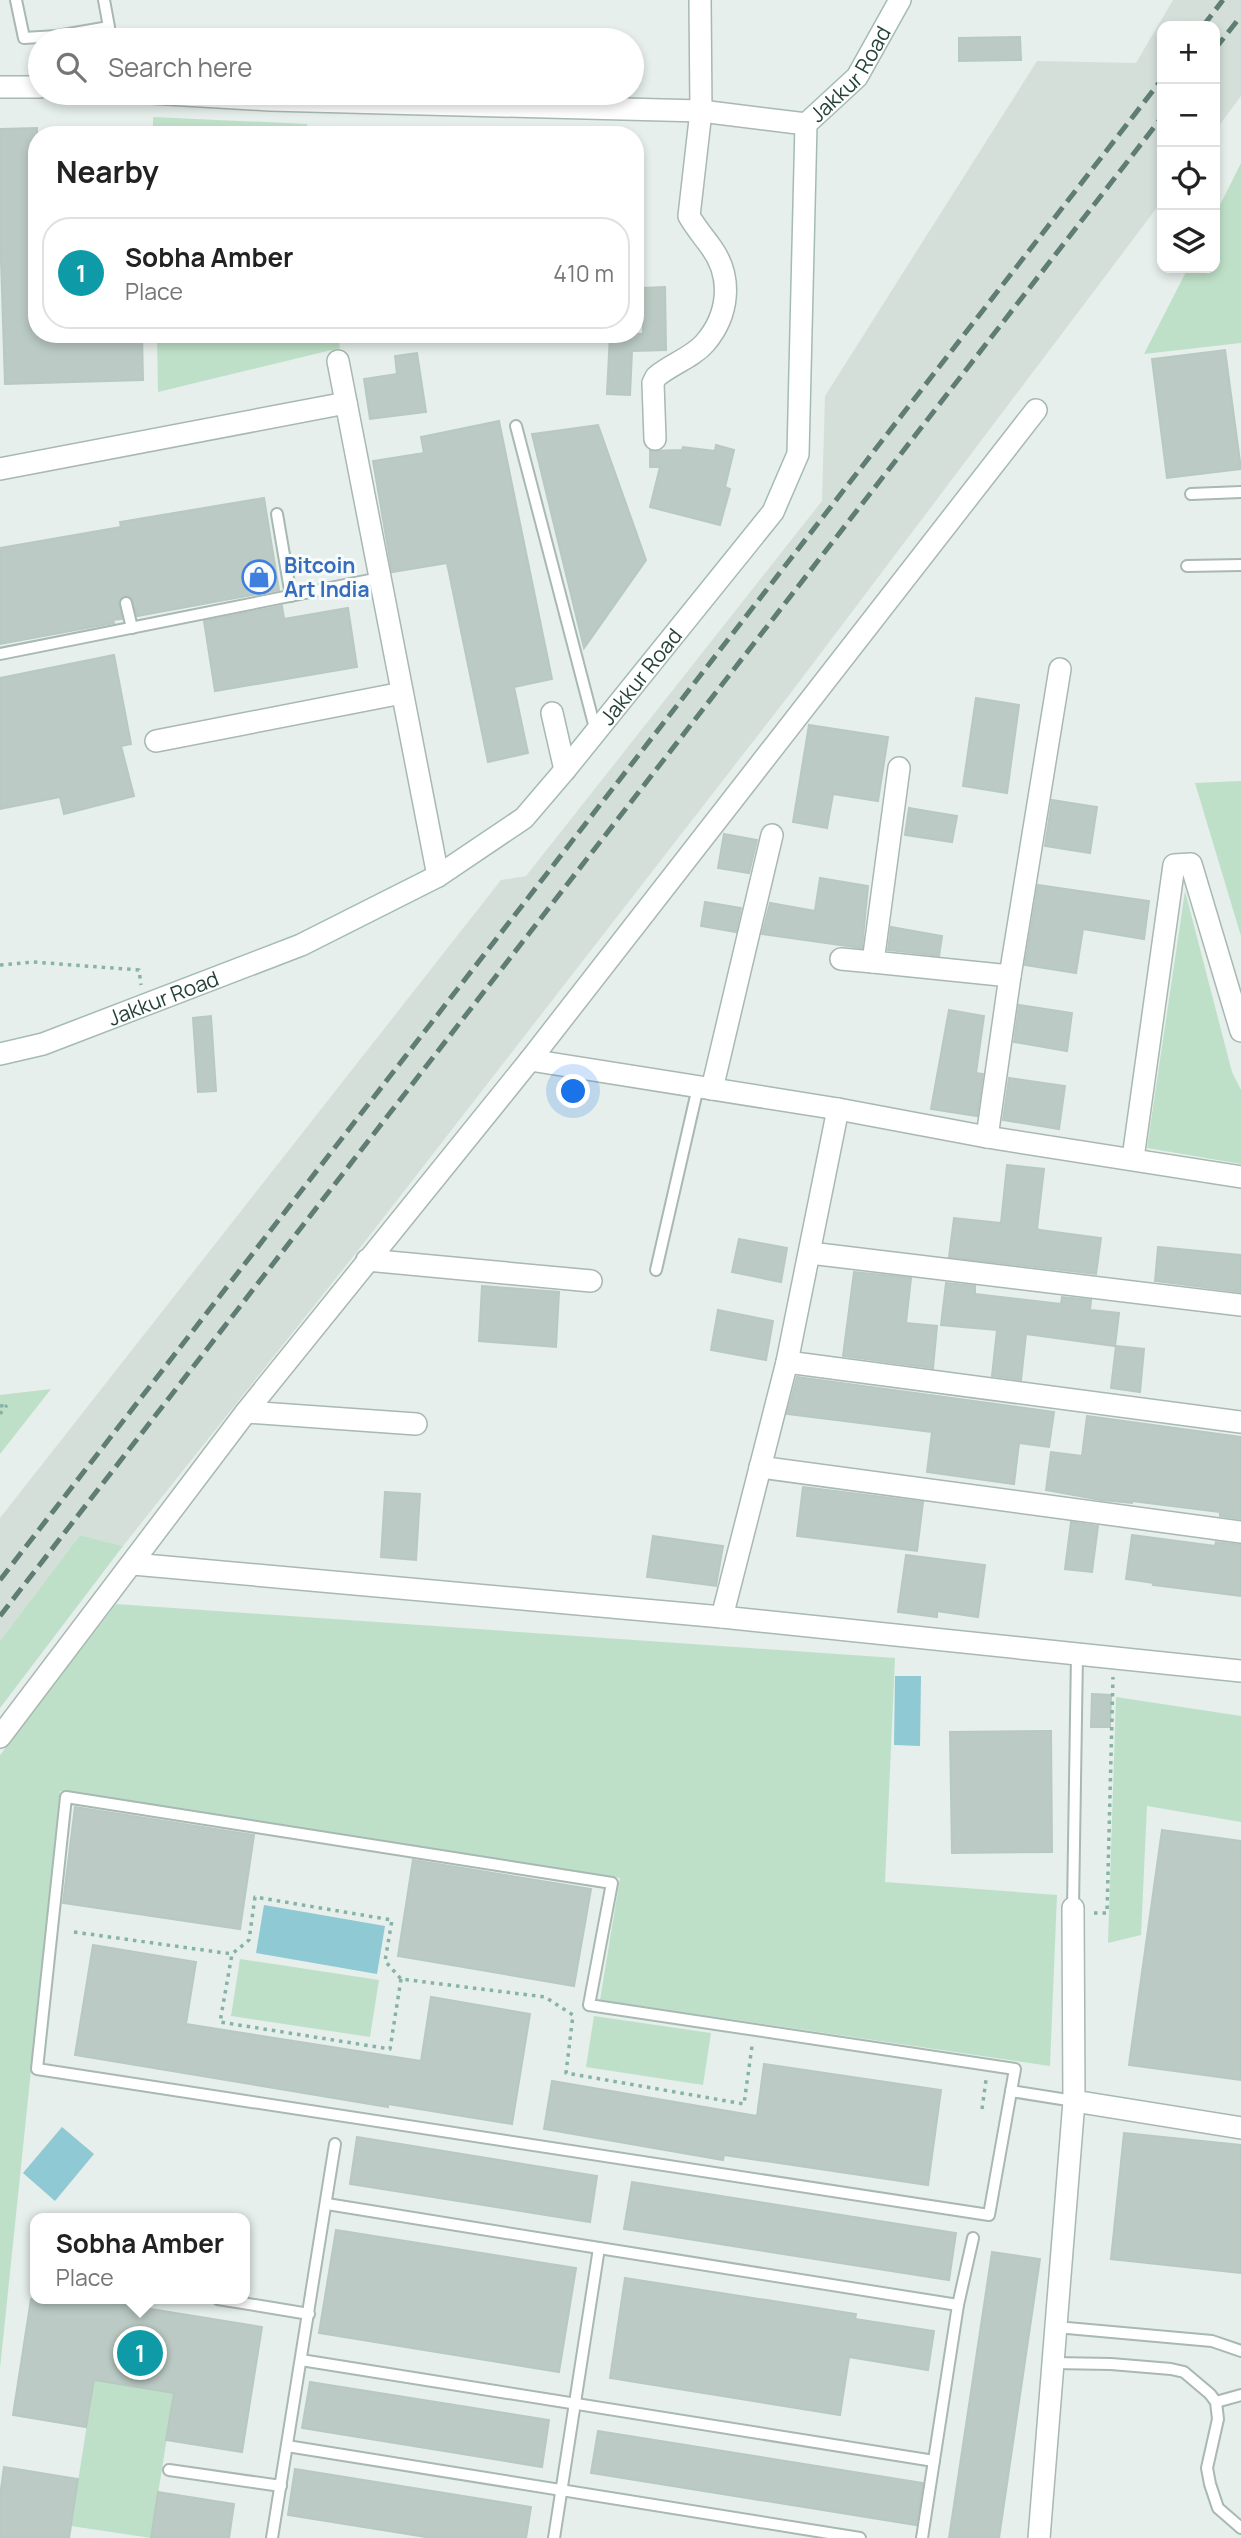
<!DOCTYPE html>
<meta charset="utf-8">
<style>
:root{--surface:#fff;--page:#f6f6f6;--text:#222;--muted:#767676;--line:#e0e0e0;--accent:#7c3aed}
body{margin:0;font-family:Manrope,sans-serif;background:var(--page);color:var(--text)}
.controls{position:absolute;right:21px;top:21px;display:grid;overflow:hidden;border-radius:14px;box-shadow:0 4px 10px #0003}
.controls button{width:63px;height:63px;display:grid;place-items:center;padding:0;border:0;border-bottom:2px solid var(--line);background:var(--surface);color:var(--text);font:35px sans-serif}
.you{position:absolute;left:574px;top:1092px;width:24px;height:24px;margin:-18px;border:5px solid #fff;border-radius:50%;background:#1a73e8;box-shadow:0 0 0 10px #1a73e833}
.badge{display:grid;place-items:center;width:46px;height:46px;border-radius:50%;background:var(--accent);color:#fff;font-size:23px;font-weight:700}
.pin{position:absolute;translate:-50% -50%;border:4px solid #fff;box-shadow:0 2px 7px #0006}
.popup{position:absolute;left:30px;top:2213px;width:220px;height:91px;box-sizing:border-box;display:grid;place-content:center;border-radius:14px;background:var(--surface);filter:drop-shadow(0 2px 5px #0005);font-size:23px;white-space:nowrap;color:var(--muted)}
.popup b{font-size:26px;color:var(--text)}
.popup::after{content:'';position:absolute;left:50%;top:100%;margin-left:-14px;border:14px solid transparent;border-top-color:var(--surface)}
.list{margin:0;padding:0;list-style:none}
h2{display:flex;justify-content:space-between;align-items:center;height:91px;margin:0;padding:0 28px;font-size:30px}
h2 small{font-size:23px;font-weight:400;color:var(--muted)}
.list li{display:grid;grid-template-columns:46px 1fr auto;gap:21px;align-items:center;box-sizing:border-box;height:112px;margin:0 14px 14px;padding:0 14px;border:2px solid var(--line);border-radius:28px}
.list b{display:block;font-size:26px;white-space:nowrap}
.list p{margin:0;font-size:23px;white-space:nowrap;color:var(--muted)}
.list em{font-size:23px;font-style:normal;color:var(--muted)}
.icon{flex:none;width:38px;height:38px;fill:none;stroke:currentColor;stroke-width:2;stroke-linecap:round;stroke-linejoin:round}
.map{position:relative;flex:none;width:1241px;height:2538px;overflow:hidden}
.search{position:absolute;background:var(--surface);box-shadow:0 4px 10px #0003;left:28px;top:28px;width:616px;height:77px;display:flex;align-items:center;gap:18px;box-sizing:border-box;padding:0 24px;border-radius:38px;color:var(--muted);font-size:26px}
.panel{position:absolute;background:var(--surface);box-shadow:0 4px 10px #0003;left:28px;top:126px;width:616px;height:217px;border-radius:28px}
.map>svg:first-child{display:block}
</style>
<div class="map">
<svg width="1241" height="2538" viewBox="0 0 1241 2538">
<rect width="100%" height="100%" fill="#e6efeb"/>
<polygon fill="#d4dfda" points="1173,0 1241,0 1241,96 1215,131 1215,26 1162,26 1162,201 790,694 356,1253 123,1546 80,1535 0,1641 0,1518 501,880 526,876 822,501 825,396 1037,61 1136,63"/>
<g fill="#bfe0c8">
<polygon points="153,117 307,124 309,135 153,135"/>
<polygon points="1241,163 1241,343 1144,354 1188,268 1215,268 1215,215"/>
<polygon points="157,334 338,334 340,348 158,392"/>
<polygon points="1241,781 1241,936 1195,783"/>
<polygon points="1185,891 1232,1072 1241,1090 1241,1164 1147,1148"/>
<polygon points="51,1389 0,1454 0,1395"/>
<polygon points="80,1535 123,1546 0,1708 0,1641"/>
<polygon points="116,1604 895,1658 885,1882 1057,1895 1050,2066 600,2000 620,1878 60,1791 0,2369 0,1755"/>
<polygon points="1116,1697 1241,1716 1241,1822 1147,1806 1141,1935 1108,1943"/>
<polygon points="240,1959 379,1980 370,2037 231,2016"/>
<polygon points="594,2016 711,2033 703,2085 586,2067"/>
<polygon points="94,2380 174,2393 151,2538 71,2526"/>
</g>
<g fill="#8ec9d4">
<polygon points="895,1676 921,1676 920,1746 894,1745"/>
<polygon points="264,1905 385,1926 377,1974 256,1953"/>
<polygon points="62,2127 94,2154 55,2201 23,2173"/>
</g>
<g fill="#bbcac4" stroke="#b8c9c2" stroke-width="2">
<polygon points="1020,37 1021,60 959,61 959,38"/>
<polygon points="37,128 37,334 142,334 143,380 5,384 0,229 0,129"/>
<polygon points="665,287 666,350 632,351 630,395 607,394 610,334 643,334 643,288"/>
<polygon points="1225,350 1241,469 1167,478 1152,359"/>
<polygon points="417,353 426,412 370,419 364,379 397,374 395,356"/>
<polygon points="499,421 552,679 514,687 528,753 488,762 447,563 392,572 373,461 424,453 421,437"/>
<polygon points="598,425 646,560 584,648 532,434"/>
<polygon points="716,445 734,450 725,487 730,489 720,525 650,507 660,467 650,467 650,451 682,450 683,447 715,451"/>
<polygon points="264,498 279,590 137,616 132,598 125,595 118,601 122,619 113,620 114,623 0,644 0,548 121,527 120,522"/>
<polygon points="282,606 284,619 348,608 357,667 215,691 204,621"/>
<polygon points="114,655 131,744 121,746 134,796 64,814 60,797 0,809 0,678"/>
<polygon points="976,698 1019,705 1007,793 963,786"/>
<polygon points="809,725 888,737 878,801 833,794 827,828 793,822"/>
<polygon points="1052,800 1097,807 1090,853 1045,846"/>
<polygon points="909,808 957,816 952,842 905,835"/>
<polygon points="724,834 757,840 749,873 718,868"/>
<polygon points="820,878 868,886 862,948 762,934 770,903 815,911"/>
<polygon points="1038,885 1149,901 1144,939 1083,929 1076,973 1025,965"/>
<polygon points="705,902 741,908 736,932 701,926"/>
<polygon points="891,927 942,936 939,956 888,950"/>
<polygon points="1019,1005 1072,1013 1067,1051 1014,1042"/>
<polygon points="949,1010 984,1016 976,1073 983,1074 977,1116 931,1109"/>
<polygon points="211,1016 216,1091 198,1092 193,1018"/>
<polygon points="1009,1078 1065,1086 1059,1129 1003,1120"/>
<polygon points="1007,1165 1044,1169 1037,1229 1040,1230 1101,1238 1096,1274 949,1257 954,1218 1001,1223"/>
<polygon points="739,1239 787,1248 781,1282 732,1272"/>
<polygon points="1158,1247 1241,1255 1241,1292 1155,1281"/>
<polygon points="854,1272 911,1278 906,1323 937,1326 933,1368 843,1356"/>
<polygon points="946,1283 975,1286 975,1294 1061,1304 1062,1297 1091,1300 1090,1310 1119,1313 1115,1346 1026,1334 1021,1380 992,1376 997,1330 941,1325"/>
<polygon points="482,1286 559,1292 556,1347 479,1341"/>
<polygon points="718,1310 773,1321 766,1360 711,1350"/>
<polygon points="1116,1346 1144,1349 1140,1392 1111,1388"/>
<polygon points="797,1377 1054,1412 1049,1447 1019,1443 1014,1484 927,1472 932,1432 787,1414"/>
<polygon points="1087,1416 1241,1437 1241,1519 1220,1516 1220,1512 1132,1501 1132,1503 1101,1500 1046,1490 1051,1452 1082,1456"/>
<polygon points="803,1487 923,1502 917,1551 797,1536"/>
<polygon points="385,1492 420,1494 416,1560 381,1557"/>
<polygon points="1071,1522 1098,1526 1092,1572 1065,1569"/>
<polygon points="1132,1535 1215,1546 1216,1542 1241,1545 1241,1596 1153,1585 1154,1583 1126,1579"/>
<polygon points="653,1536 723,1546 716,1586 647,1577"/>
<polygon points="906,1555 985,1565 978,1617 937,1611 937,1617 898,1612"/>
<polygon points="1092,1694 1111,1695 1110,1727 1091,1727"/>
<polygon points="1051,1731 1052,1852 952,1853 950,1732"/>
<polygon points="75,1807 254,1835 240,1929 63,1903"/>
<polygon points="1162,1830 1241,1841 1241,2080 1129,2065"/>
<polygon points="413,1860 591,1889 574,1986 398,1956"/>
<polygon points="93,1945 196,1962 186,2024 421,2061 431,1997 530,2014 512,2124 388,2104 388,2107 75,2055"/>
<polygon points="764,2064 941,2090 928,2185 724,2155 723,2160 544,2129 552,2081 757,2116"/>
<polygon points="1124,2133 1241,2145 1241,2273 1111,2259"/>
<polygon points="357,2137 597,2176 590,2222 350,2184"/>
<polygon points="632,2182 956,2233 949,2280 624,2229"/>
<polygon points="336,2230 576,2268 559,2372 319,2333"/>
<polygon points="992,2252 1040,2259 999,2538 949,2538"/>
<polygon points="625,2278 856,2314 855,2319 934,2331 928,2370 849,2357 840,2415 610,2378"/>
<polygon points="31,2299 89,2299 262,2327 242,2452 166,2440 174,2393 94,2380 86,2427 13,2415"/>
<polygon points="310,2382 549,2420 542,2467 302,2428"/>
<polygon points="598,2431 923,2483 916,2525 591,2473"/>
<polygon points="4,2467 78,2479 69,2538 0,2538 0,2496"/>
<polygon points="295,2469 531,2507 526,2538 432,2538 288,2515"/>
<polygon points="158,2492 234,2504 229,2538 151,2538"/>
</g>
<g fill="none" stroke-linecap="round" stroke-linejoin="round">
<defs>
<g id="lane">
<polyline points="16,0 24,38 57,36 109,27 104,0"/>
<polyline points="516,426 596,732"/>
<polyline points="1191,494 1241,492"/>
<polyline points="277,514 291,596"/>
<polyline points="1187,566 1241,565"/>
<polyline points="126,603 132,628"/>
<polyline points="0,654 380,578"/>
<polyline points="656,1270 698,1087"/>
<polygon points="66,1797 612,1883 589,2005 1015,2069 989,2215 37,2069"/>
<polyline points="1073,1908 1077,1654"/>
<polyline points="1011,2091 1074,2101"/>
<polyline points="327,2204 599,2248 554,2538"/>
<polyline points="599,2248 958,2305 922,2538"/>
<polyline points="218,2299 309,2314"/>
<polyline points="958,2305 973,2238"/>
<polyline points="1056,2327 1212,2341 1241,2351"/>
<polyline points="301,2360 934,2461"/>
<polyline points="1053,2363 1111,2364 1171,2369 1184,2372 1210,2394 1216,2402 1218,2419 1207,2468 1210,2484 1218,2508 1241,2528"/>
<polyline points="1216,2402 1241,2395"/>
<polyline points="287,2446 860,2538"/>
<polyline points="169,2470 281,2486"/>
<polyline points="272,2538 335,2144"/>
</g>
<g id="street">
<polyline points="0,87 40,87"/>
<polyline points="150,93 270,100 701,111 806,124"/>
<polyline points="338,361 438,876"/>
<path d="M655,439L653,383L656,377C671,364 692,358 705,343C729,315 733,277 711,247C703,236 696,228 689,216L701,111L700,0"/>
<polyline points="0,469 346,403"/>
<polyline points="552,713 565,770"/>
<polyline points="156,741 402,693"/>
<polyline points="899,768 873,962 1010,976 987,1137"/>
<polyline points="841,959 873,962"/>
<polyline points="1010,976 1060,669"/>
<polyline points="530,1060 838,1109 987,1137 1241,1177"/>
<polyline points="712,1089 772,835"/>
<polyline points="1133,1158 1174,865 1191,864 1241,1031"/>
<polyline points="810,1253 1241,1305"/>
<polyline points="367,1260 591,1281"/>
<polyline points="787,1362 1241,1422"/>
<polyline points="246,1412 416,1424"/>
<polyline points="760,1467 1241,1532"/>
<polyline points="133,1564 722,1617 1241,1671"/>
<polyline points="722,1617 787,1362 838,1109"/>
<polyline points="0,1737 246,1412 530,1060 1036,410"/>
<polyline points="1074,2101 1241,2128"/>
<polyline points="1039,2538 1074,2101 1073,1908"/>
</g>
<g id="secondary">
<path id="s1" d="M0,1054L43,1044L301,945L438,876L524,818L565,770L773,512L798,454L806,124L857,77L900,0"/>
</g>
</defs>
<use href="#lane" stroke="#a8b8b2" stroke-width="14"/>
<use href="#street" stroke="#a8b8b2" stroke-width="24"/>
<use href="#secondary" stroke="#a4bbb3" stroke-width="24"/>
<g stroke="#86b3a5" stroke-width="3.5" stroke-dasharray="3.5 5" stroke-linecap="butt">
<polyline points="0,965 33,962 139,970 141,985"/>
<polyline points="0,1406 7,1405"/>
<polyline points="0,1414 7,1405"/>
<polyline points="1094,1913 1107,1913 1113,1677"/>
<polyline points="74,1932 232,1954"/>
<polyline points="401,1979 390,2049 220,2022 232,1954 249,1940 255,1897 392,1920 385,1961 401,1979 545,1997 573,2015 566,2073 744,2104 752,2046"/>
<polyline points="982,2109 986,2080"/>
</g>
<use href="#lane" stroke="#fff" stroke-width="10"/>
<use href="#street" stroke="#fff" stroke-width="21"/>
<use href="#secondary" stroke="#fff" stroke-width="21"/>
<g stroke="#5f7d75" stroke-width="5" stroke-dasharray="14 7" stroke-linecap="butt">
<polyline points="1203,26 1223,0"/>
<polyline points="1215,49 1241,16"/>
<polyline points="0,1580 1162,79"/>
<polyline points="0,1616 1162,117"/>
</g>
</g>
<defs>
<symbol id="shop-ring" viewBox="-11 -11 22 22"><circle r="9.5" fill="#f7fbf9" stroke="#3f7fe0" stroke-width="1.5"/><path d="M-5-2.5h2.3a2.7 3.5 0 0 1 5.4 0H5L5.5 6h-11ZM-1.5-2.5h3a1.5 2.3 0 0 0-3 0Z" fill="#3f7fe0"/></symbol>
</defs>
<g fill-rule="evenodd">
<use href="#shop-ring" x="240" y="558" width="38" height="38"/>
</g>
<g text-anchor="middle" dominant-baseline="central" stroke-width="6" stroke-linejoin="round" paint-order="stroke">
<g font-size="21" fill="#24423a" stroke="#f7fbf9">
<text stroke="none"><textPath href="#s1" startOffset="1433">Jakkur Road</textPath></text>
<text stroke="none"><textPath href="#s1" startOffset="761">Jakkur Road</textPath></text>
<text stroke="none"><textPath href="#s1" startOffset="173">Jakkur Road</textPath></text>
</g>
<g font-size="21" font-weight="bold" fill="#366cbe" stroke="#f7fbf9" text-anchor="start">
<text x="284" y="565">Bitcoin<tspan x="284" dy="24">Art India</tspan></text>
</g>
</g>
</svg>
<div class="controls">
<button>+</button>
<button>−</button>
<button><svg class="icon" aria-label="locate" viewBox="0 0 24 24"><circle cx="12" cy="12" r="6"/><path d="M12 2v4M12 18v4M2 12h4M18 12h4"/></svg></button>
<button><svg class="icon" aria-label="layers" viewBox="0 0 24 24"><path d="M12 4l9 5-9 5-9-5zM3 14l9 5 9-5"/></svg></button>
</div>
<div class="you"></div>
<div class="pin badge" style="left:140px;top:2353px;background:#0f9aa8">1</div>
<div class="popup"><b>Sobha Amber</b>Place</div>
<div class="search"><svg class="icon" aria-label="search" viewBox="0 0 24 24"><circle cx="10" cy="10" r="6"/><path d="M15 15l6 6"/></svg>Search here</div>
<section class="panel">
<h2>Nearby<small></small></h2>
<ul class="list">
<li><span class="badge" style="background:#0f9aa8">1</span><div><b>Sobha Amber</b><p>Place</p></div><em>410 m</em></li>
</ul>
</section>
</div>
